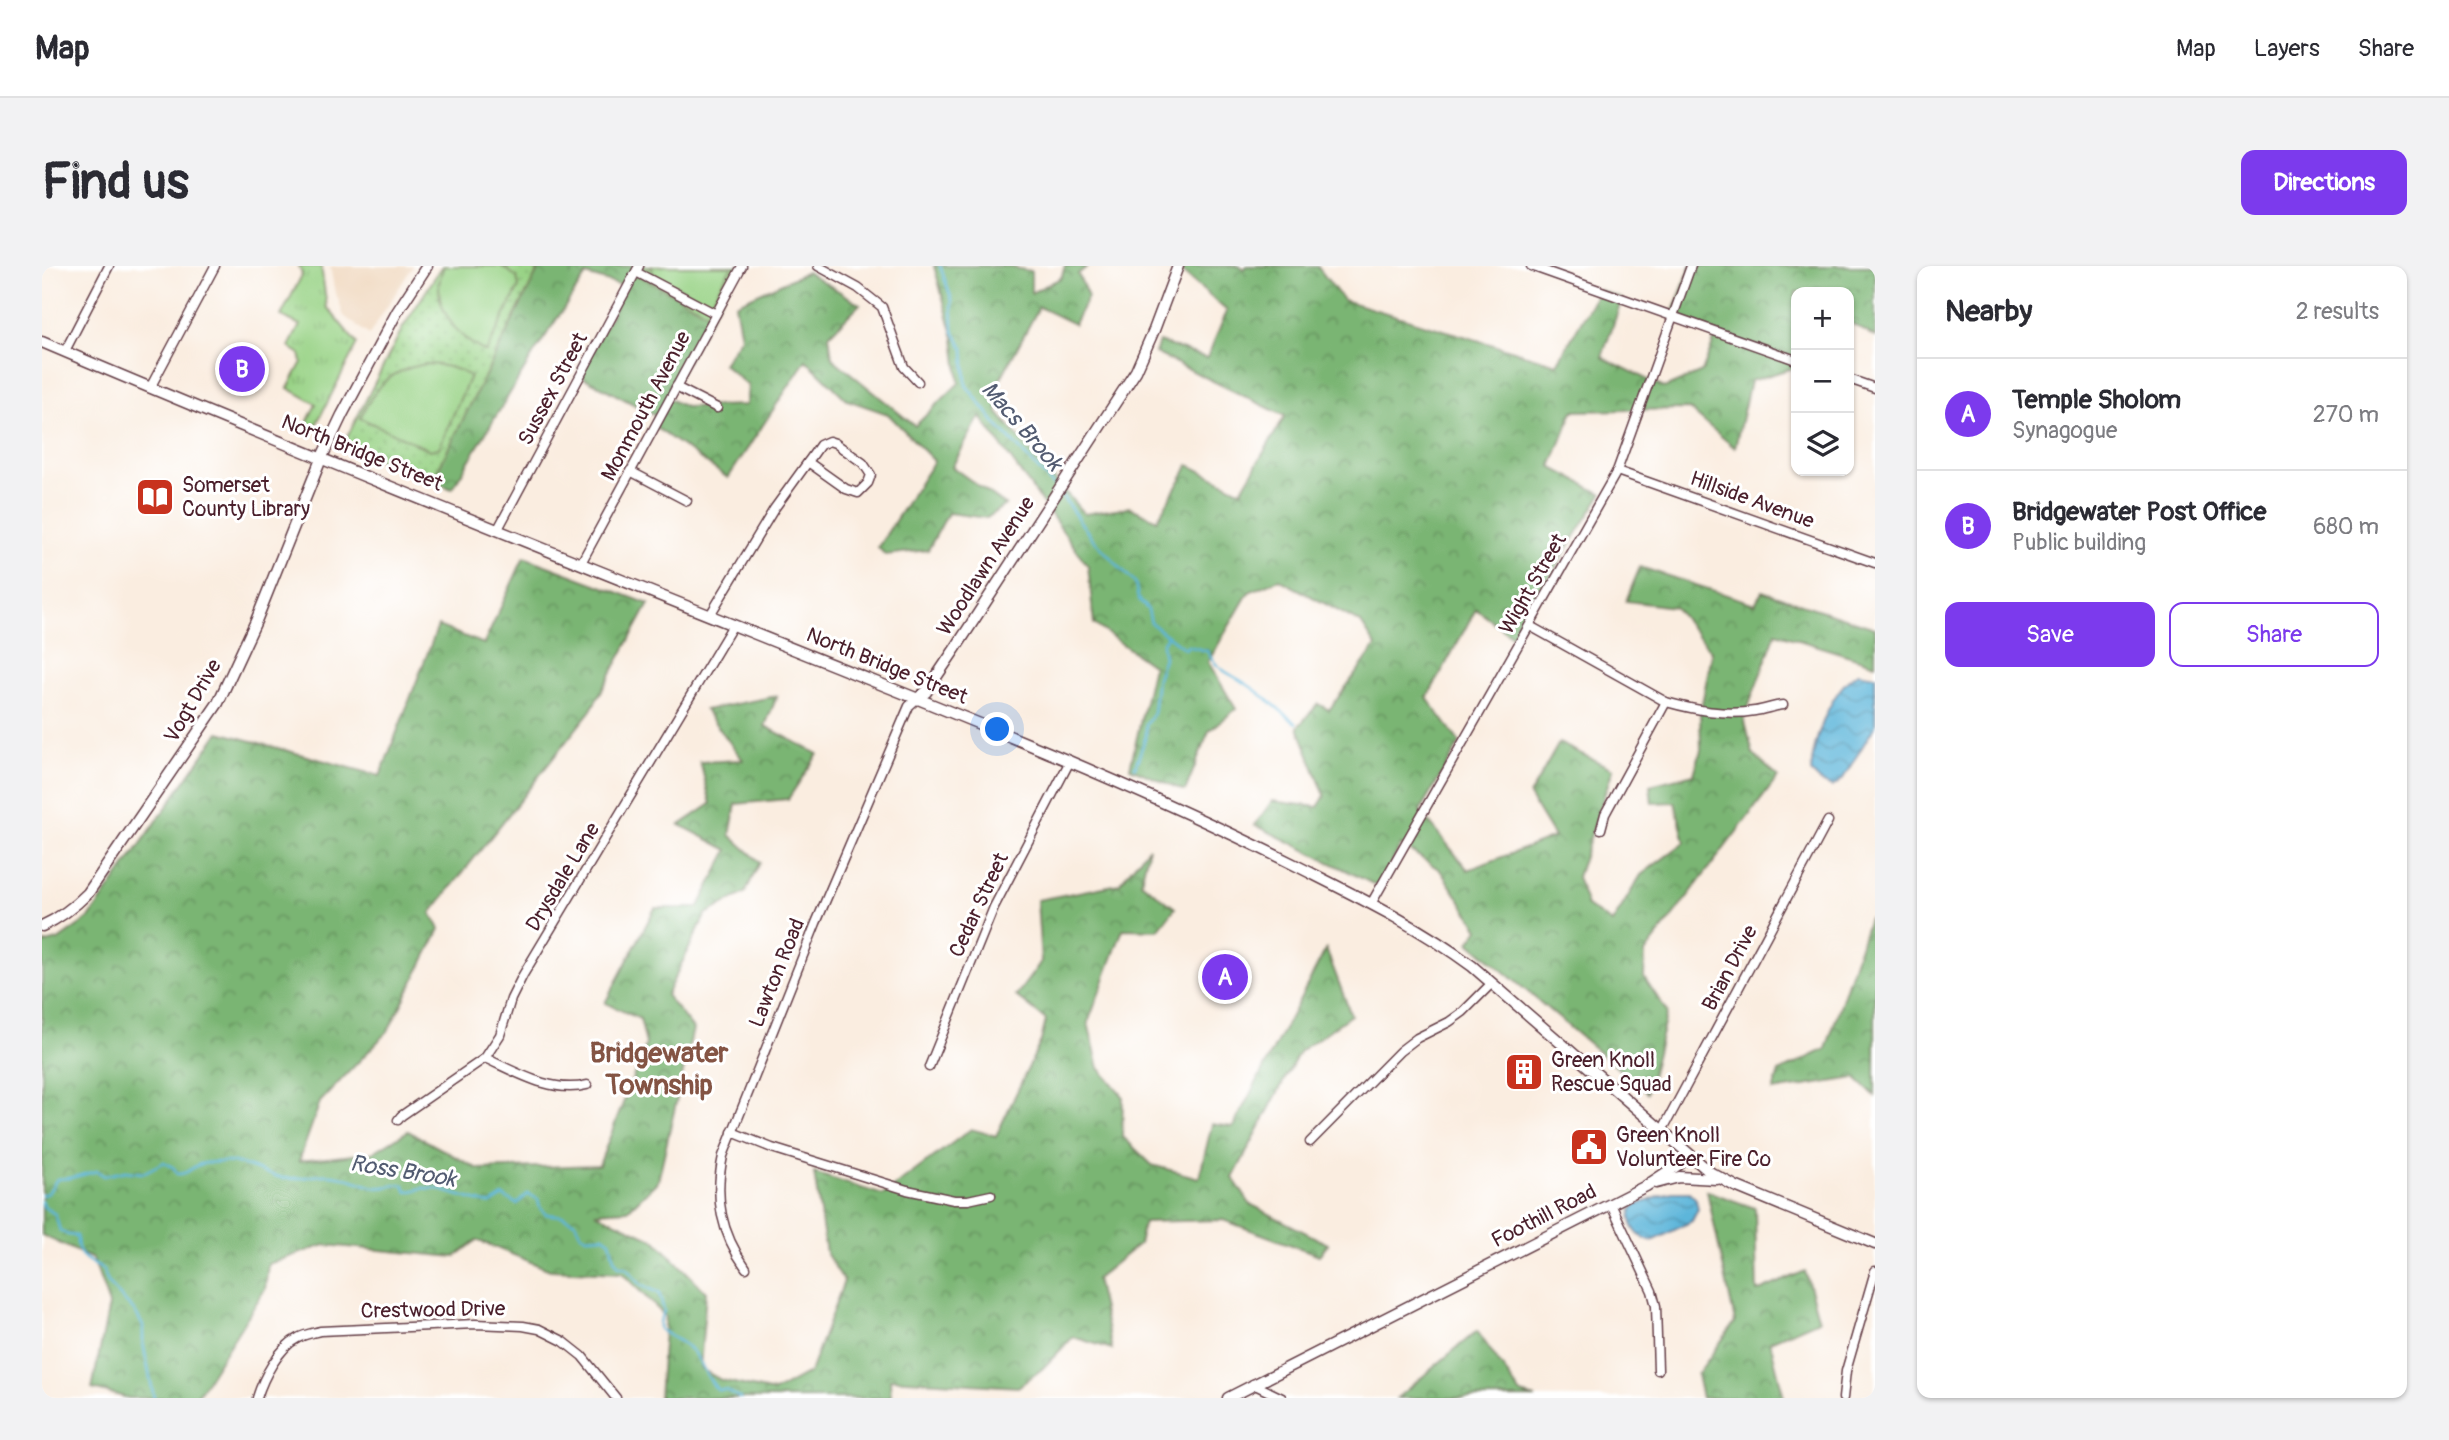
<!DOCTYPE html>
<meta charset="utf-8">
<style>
:root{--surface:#fff;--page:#f2f2f3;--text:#2b2b33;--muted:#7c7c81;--line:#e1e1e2;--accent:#7c3aed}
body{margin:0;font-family:Pangolin,sans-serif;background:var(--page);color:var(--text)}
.controls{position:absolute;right:21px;top:21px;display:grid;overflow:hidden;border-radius:14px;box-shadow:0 2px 5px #0004}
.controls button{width:63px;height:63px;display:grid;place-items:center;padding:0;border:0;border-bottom:2px solid var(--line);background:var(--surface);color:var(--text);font:35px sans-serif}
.you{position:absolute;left:956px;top:464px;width:24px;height:24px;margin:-18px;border:5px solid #fff;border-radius:50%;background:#1a73e8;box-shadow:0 0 0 10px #1a73e833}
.badge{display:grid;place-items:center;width:46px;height:46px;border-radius:50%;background:var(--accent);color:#fff;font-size:23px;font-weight:700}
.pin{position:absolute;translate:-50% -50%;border:4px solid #fff;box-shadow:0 2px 7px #0006}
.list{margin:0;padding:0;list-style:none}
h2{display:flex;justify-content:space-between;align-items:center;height:91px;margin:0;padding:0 28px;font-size:30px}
h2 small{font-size:23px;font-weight:400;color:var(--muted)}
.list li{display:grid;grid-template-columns:46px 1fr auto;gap:21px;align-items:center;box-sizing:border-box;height:112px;padding:0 28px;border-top:2px solid var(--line)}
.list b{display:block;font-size:26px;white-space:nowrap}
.list p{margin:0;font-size:23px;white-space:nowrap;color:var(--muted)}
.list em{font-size:23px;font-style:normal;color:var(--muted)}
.actions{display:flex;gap:14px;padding:21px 28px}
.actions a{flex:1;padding:16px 0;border:2px solid var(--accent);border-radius:14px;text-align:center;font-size:24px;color:var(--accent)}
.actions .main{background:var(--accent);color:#fff}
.icon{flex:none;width:38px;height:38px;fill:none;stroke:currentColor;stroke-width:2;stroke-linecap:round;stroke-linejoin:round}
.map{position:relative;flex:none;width:1833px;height:1132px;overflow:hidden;border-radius:14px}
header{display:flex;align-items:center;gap:42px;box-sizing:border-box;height:98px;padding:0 35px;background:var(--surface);border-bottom:2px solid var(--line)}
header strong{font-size:33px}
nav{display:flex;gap:38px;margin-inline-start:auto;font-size:24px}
.intro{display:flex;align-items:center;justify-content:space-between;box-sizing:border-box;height:168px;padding:0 42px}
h1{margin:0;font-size:49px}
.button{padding:18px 32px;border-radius:14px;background:var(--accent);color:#fff;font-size:24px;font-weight:700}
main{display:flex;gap:42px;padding:0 42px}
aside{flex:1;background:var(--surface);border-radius:14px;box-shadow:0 2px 5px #0004}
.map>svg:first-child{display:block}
</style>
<header>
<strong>Map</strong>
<nav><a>Map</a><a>Layers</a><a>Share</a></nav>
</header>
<div class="intro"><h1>Find us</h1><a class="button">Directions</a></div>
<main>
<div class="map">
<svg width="1833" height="1132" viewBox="0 0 1833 1132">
<defs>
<pattern id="grass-tufts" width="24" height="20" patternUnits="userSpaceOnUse" patternTransform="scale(1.75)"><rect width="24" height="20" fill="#99d386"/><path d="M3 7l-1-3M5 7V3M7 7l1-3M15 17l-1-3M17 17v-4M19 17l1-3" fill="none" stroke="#85b574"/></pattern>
<pattern id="forest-crowns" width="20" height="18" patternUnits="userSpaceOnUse" patternTransform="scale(1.75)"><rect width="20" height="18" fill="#7ab573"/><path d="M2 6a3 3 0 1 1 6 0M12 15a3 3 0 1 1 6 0" fill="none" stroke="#66935f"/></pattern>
<pattern id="park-dots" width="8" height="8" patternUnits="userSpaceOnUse" patternTransform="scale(1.75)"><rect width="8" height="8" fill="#99d386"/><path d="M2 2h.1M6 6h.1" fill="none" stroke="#85b574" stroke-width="1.8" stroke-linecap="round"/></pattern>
<pattern id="water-waves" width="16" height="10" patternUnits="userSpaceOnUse" patternTransform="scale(1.75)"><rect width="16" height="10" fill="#5db6da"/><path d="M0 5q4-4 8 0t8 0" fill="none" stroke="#4f93b1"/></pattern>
</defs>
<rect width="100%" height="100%" fill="#fff"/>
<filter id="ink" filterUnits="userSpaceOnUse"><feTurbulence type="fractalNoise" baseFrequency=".0143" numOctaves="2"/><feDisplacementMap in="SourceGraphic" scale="14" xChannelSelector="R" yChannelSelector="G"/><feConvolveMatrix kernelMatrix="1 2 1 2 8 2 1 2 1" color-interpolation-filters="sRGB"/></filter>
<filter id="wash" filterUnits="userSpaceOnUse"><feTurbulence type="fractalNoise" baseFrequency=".00686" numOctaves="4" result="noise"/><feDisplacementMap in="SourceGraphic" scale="28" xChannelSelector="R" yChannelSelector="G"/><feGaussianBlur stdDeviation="1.57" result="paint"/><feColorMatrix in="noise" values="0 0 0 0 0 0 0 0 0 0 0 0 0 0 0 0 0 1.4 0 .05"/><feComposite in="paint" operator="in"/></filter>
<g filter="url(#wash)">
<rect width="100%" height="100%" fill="#faede0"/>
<polygon fill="#efd6bb" points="288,0 371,0 327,69 302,50 292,22"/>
<polygon fill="url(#grass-tufts)" stroke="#727958" stroke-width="2" points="257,0 279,0 285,41 315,78 270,167 262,163 274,138 246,122 260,96 258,88 247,81 258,59 239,50 260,9"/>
<g fill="url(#forest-crowns)" stroke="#626a4f" stroke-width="2">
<polygon points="498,0 593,0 670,49 625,132 643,141 704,139 706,120 681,98 699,71 693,38 765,6 818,38 787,69 790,92 873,160 917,117 912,72 892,0 962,0 989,5 989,27 1019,12 1023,0 1046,0 1036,8 1046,31 1032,58 997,41 953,123 956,147 1042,248 1087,241 1115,254 1147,199 1199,225 1243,150 1113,87 1117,76 1165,92 1185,45 1139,5 1145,0 1196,0 1202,3 1205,0 1275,0 1301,34 1515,98 1557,24 1580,33 1560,91 1622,122 1660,106 1675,67 1629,51 1649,0 1833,0 1833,71 1807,56 1807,26 1754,26 1754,101 1708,115 1693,182 1647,143 1531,145 1509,201 1560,228 1470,370 1434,343 1385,432 1418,477 1378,545 1426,604 1512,571 1487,530 1517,477 1571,503 1535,611 1545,640 1570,657 1599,609 1643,576 1633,536 1610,537 1608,519 1652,508 1659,484 1658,448 1670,386 1632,341 1584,335 1598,301 1713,338 1720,325 1833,362 1833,398 1734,367 1702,452 1711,488 1736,511 1603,687 1602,711 1625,746 1605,827 1427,676 1437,663 1398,604 1359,579 1337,621 1213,559 1230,535 1276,541 1283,530 1256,461 1276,438 1287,444 1334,380 1319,357 1237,313 1207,326 1166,396 1194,443 1167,465 1143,525 1088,502 1111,400 1052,358 1046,300 938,150 910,201 963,239 945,252 906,247 886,284 843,289 836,281 892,195 846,148 805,134 764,94 686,212 610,159 614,150 537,109 584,21 544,9 491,89 410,223 390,215"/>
<polygon points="482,291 607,338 549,444 389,647 398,663 346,765 278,836 257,895 330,887 366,865 436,903 557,899 604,778 598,753 563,737 613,642 656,642 686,584 638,559 669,538 658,496 701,494 663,444 735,430 723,460 776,488 746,533 694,538 688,569 718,596 703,627 664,648 624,729 651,763 616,915 586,944 553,946 613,974 664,1026 658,1102 679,1114 732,1126 768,1106 802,1015 784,987 772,907 841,929 929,863 954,870 999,775 1004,754 974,730 999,696 995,634 1077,618 1107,581 1099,616 1133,642 1116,664 1081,663 1046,757 1057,802 1081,830 1080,870 1110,899 1157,912 1170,858 1191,861 1284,683 1309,749 1257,786 1191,912 1208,938 1286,978 1277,989 1181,954 1102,956 1097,978 1054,1013 1070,1083 1031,1071 1000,1103 976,1121 848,1113 849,1132 617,1132 623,1050 580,1007 508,1004 435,974 413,991 283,979 226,998 223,1023 154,1132 87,1132 50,1123 67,1039 51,993 0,969 0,678 16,674 47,652 177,466 338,510 396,360 442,378"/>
<polygon points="1827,652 1833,658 1833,830 1813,812 1731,825 1737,806 1784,783"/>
<polygon points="1665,925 1713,942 1715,1026 1763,1005 1777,1054 1728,1075 1742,1132 1660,1132 1655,1109 1693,1056"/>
<polygon points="1435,1065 1479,1128 1494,1132 1355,1132"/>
</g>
<g fill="url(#park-dots)" stroke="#727958" stroke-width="2">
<polygon points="400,0 498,0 390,215 301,179 360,63"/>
<polygon points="593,0 697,0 670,49 590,6"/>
</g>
<g fill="#99d386" stroke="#727958" stroke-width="2">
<path d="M402,0H459L475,11L477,21L444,86C413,71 386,36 402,0Z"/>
<polygon points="609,0 690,0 668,37 612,9"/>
<path d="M383,98C400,98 413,101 428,110L397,182L388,184L318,152C334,119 347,105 383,98Z"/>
</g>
<g fill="url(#water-waves)" stroke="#546a82" stroke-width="2">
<path d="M1816,407L1833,410V460L1800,514L1790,521L1779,516L1769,506C1771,476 1788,423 1816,407Z"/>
<path d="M1630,926H1647L1654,933L1656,943L1650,955L1611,975C1596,975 1582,954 1592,940Z"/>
</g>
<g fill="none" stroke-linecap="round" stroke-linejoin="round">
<g stroke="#5db6da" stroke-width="2.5">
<polyline points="898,0 910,34 911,64 922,83 924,119 954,158 1012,220"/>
<path d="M1020,230L1049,271L1093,317L1096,332L1106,344L1109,357L1143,383L1146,380L1165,385C1176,406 1188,407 1206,419C1223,430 1238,445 1254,457"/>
<polyline points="1093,501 1104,470 1104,458 1111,448 1115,412 1122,392 1120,378 1126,369"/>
<path d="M0,929L6,927L15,913L28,912L55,905L62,910L83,905L101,907L122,896L132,902L135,908C145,908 147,904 154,900C161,896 173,896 181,896C202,895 221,909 242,912C256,914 267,910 280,909C298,907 314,916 332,921C343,924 353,916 362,919L365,926L382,922L395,923L443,937L449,938L461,930L475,938L485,928L496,933L498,942L504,948L520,950L533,956L539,968L545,971L561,970L568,975L572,993L577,1000L584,1002L599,1019L617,1027L622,1045L617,1056V1063C626,1070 638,1074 647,1082C660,1093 663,1112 676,1124H684L698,1132"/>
<path d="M0,935L2,941L13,948L18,965L26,969L35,970C34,993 45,993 61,1004L67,1019L94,1047L101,1060V1077L112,1132"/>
</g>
</g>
</g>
<g filter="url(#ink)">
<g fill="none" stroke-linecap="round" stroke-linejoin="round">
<defs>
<g id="minor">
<polyline points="776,0 816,22 840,41 862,101 876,116"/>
<polyline points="1489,0 1754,94"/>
<polyline points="594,6 674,48"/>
<polyline points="23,85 67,0"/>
<polyline points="1807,113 1833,122"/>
<polyline points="634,121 675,142"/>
<polyline points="108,122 173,0"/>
<polygon points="787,175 793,177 821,197 829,209 826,217 816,227 804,223 766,196 778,179"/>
<polyline points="588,205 645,235"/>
<polyline points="1575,205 1833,297"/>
<polyline points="456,263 597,0"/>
<polyline points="539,297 700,0"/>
<polyline points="668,349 732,243 766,196"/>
<path d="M1488,360L1624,436C1653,444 1683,450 1713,445C1722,444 1731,440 1741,439"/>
<polyline points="1559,563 1563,548 1624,436"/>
<polyline points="1329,638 1575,205 1649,0"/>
<path d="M443,792C474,806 510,828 545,819"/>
<polyline points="887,801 952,641 1028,495"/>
<polyline points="356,854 359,850 443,792 458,769 469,733 481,709 691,359"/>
<polyline points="1620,865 1786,555"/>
<polyline points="690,866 730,882 865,924 912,934 926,934 949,929"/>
<polyline points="1268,876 1358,785 1375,772 1407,756 1421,746 1450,717"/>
<polyline points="1569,938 1610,1025 1614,1040 1616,1104"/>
<path d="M704,1002C679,967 672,932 681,890L774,657L867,440L876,432"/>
<polyline points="1211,1118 1240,1132"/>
<path d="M215,1132C221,1112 237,1081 256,1072C263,1068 271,1067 278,1065L433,1058L481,1060L497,1063L521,1075L540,1090L574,1132"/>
<polyline points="1801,1132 1804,1105 1833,1005"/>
</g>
<g id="tertiary">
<path d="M0,76C277,194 557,305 836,417C977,473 1117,531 1253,599C1314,630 1375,659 1430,700L1669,907L1693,920L1833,978"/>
<polyline points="876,432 884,426 913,383 1094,105 1112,64 1136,0"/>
<path d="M0,660C18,652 32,641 46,627L176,437L214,355L279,193L300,149L355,46L385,0"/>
<polyline points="1614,917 1637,911 1675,913"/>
<polyline points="1186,1132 1604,920 1648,891"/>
</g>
</defs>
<use href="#minor" stroke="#643e46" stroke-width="11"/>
<use href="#tertiary" stroke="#643e46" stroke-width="13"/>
<use href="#minor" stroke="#fff" stroke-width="8"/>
<use href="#tertiary" stroke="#fff" stroke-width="10"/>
</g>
</g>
<defs>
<symbol id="library-square" viewBox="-11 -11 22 22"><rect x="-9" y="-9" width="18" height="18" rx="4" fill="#c8321e" stroke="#fff"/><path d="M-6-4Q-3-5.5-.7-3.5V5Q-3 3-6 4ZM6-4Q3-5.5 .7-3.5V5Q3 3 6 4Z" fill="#fff"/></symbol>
<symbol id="building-square" viewBox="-11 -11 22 22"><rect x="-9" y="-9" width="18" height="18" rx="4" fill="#c8321e" stroke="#fff"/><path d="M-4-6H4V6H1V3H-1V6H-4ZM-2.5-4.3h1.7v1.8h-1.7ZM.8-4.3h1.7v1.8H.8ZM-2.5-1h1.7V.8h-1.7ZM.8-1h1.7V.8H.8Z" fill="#fff"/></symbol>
<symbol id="civic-square" viewBox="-11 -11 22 22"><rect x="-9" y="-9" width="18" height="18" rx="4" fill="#c8321e" stroke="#fff"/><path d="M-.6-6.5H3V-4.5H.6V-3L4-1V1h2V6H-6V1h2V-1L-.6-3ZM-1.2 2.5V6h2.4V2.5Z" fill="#fff"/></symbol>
</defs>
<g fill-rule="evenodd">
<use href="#library-square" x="91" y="209" width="44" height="44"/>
<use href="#building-square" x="1460" y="784" width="44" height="44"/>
<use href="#civic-square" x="1525" y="859" width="44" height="44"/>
</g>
<g text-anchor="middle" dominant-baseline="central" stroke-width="6" stroke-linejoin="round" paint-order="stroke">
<g font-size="21" fill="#4a1f2b" stroke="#fff">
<text transform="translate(511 123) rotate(-62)">Sussex Street</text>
<text transform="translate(604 140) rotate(-62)">Monmouth Avenue</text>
<text transform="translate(320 187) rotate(22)">North Bridge Street</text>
<text transform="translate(1710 234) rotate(20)">Hillside Avenue</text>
<text transform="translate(944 300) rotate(-57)">Woodlawn Avenue</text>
<text transform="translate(1491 318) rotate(-60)">Wight Street</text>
<text transform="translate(845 400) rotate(22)">North Bridge Street</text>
<text transform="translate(151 435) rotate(-60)">Vogt Drive</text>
<text transform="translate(521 611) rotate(-59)">Drysdale Lane</text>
<text transform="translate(937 639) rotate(-65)">Cedar Street</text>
<text transform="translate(1688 702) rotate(-62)">Brian Drive</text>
<text transform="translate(735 707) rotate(-68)">Lawton Road</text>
<text transform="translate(1502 950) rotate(-27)">Foothill Road</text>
<text transform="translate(391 1044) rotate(-1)">Crestwood Drive</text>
</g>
<g font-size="21" fill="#4a1f2b" stroke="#fff" text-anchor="start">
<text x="140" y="219">Somerset<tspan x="140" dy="24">County Library</tspan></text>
<text x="1509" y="794">Green Knoll<tspan x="1509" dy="24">Rescue Squad</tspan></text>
<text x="1574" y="869">Green Knoll<tspan x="1574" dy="24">Volunteer Fire Co</tspan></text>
</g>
<g font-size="23" font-style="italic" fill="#525b71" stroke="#fff">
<text transform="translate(980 160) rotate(49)">Macs Brook</text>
<text transform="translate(361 905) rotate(9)">Ross Brook</text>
</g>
<g font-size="28" font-weight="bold" fill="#845444" stroke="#fff">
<text x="617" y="787">Bridgewater<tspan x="617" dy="32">Township</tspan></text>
</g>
</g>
</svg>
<div class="controls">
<button>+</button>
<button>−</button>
<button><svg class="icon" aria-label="layers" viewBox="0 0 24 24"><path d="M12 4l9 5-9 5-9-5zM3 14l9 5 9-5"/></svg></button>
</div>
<div class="you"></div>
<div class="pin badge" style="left:1183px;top:711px">A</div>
<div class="pin badge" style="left:200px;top:103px">B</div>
</div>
<aside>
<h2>Nearby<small>2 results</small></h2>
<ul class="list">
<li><span class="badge">A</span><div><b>Temple Sholom</b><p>Synagogue</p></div><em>270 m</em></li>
<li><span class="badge">B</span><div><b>Bridgewater Post Office</b><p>Public building</p></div><em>680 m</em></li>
</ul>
<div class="actions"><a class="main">Save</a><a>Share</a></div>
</aside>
</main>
